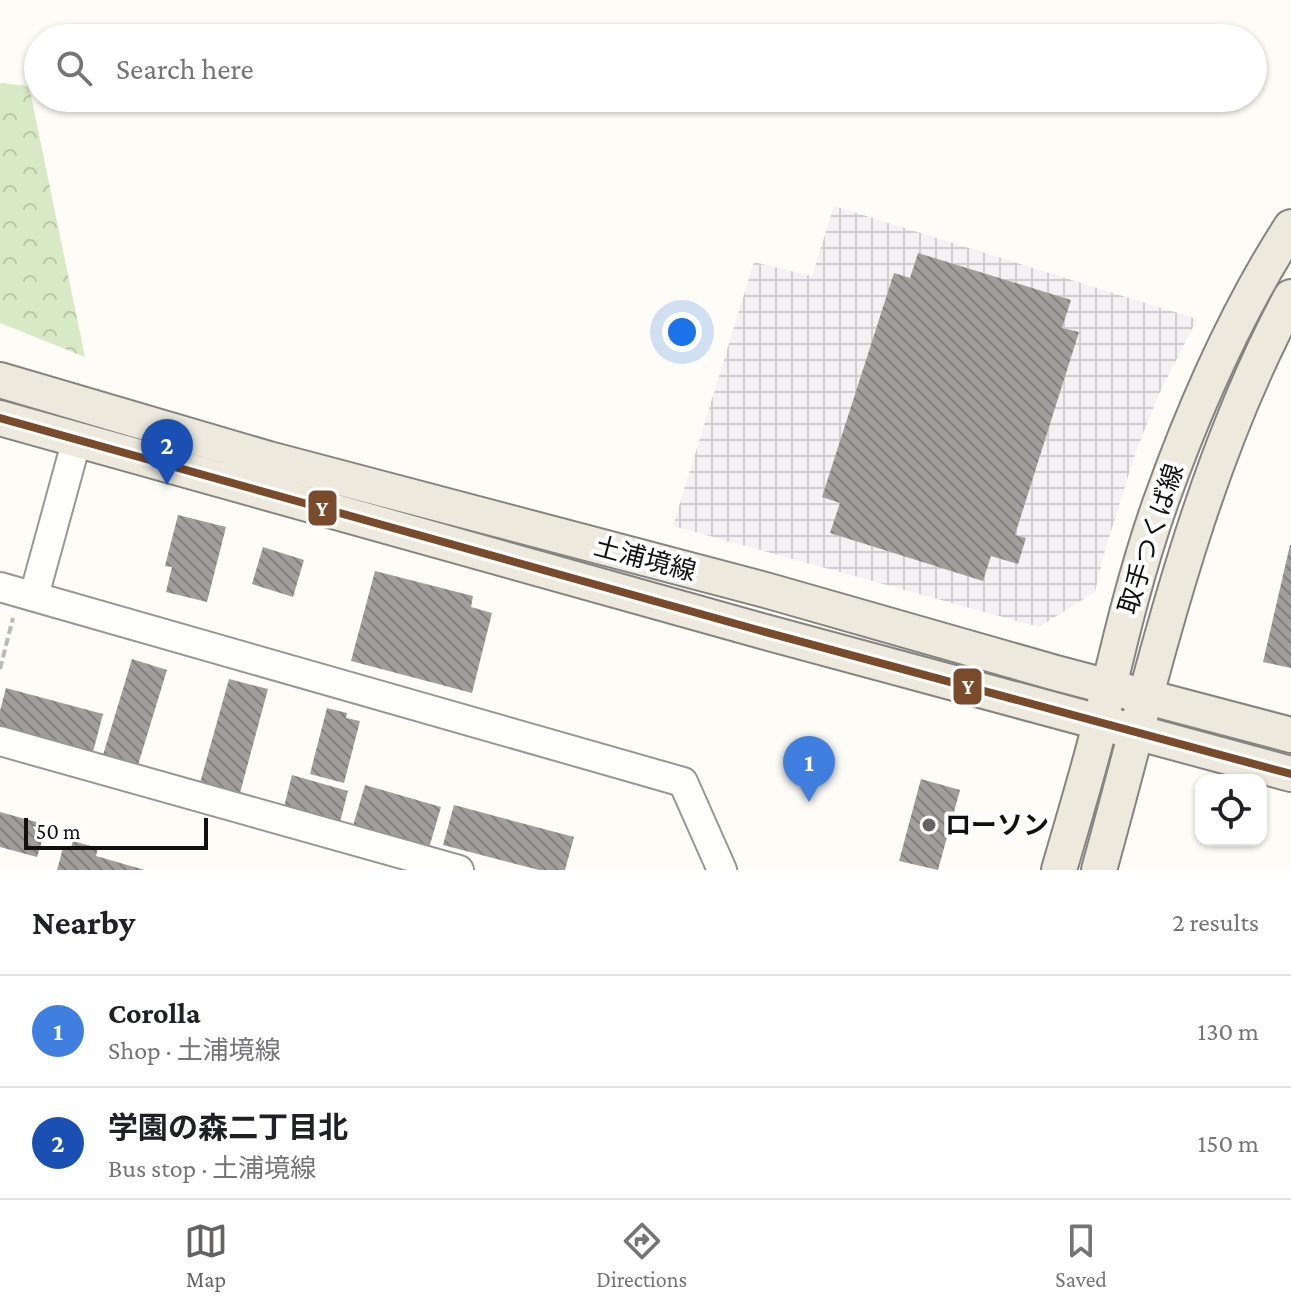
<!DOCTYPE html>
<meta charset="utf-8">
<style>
:root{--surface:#fff;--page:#f2f2f2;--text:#202124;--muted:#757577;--line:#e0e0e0;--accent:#646362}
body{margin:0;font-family:"Crimson Pro","Noto Sans JP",serif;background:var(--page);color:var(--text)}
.controls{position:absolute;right:24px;bottom:24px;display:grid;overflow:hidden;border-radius:16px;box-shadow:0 2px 6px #0004}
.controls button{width:72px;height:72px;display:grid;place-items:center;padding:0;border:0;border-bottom:2px solid var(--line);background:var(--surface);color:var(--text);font:40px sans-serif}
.scale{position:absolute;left:24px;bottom:20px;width:184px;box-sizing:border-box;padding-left:8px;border:4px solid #111;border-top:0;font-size:22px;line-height:28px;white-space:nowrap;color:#111;-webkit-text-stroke:6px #fff;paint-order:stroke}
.you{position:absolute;left:682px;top:332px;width:28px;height:28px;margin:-20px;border:6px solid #fff;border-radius:50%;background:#1a73e8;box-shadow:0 0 0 12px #1a73e833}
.badge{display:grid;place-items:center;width:52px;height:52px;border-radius:50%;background:var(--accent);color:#fff;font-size:26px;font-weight:700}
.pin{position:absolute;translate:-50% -66px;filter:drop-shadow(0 2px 4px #0008)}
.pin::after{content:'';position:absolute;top:42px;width:28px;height:24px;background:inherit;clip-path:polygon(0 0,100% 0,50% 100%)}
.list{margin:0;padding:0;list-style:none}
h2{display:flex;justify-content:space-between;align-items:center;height:104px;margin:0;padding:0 32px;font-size:34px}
h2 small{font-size:26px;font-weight:400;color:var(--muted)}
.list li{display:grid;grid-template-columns:52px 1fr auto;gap:24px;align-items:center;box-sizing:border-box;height:112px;padding:0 32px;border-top:2px solid var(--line)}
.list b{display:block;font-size:30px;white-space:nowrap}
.list p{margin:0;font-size:26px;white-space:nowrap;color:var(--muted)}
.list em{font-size:26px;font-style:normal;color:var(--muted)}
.icon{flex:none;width:44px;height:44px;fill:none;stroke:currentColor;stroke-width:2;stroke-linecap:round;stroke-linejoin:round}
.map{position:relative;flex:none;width:1291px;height:870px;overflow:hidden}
.search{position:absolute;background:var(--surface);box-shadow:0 2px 6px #0004;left:24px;right:24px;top:24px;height:88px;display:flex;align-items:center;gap:20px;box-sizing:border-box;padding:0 28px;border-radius:44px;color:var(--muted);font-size:30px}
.sheet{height:328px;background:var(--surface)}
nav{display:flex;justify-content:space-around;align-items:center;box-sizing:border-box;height:112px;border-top:2px solid var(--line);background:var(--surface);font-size:22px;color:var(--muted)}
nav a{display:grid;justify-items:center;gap:4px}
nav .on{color:var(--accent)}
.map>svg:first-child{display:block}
</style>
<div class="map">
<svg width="1291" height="870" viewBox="0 0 1291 870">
<defs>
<pattern id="industrial-grid" width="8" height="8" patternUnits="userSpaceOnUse" patternTransform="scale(2)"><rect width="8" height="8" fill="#f5f0f3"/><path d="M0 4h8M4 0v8" fill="none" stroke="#d1cdcf"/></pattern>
<pattern id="forest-crowns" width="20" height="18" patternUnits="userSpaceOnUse" patternTransform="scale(2)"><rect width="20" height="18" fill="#d8eac5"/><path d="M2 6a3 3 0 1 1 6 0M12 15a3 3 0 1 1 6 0" fill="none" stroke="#b8c8a8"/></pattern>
<pattern id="building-back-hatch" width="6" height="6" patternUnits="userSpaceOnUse" patternTransform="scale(2)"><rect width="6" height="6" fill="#a19f9c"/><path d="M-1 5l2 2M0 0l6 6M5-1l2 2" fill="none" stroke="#82807e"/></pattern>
</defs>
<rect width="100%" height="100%" fill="#fdfcf7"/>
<polygon fill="url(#industrial-grid)" points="834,206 1197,319 1158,396 1135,454 1103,557 1095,592 1039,627 673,526 754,262 812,276"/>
<polygon fill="url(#forest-crowns)" points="0,83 29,86 85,357 0,323"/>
<g fill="url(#building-back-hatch)">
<polygon points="918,253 1071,300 1062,328 1079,332 1015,535 1026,538 1018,564 991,556 983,581 830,533 840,503 822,497 894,273 910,278"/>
<polygon points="178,515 226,527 207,602 166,592 172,567 165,566"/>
<polygon points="1290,545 1291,545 1291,668 1263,662"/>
<polygon points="263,547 304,560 293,597 252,584"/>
<polygon points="375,571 473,596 471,607 492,613 472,693 351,661"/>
<polygon points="132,659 167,670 138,765 103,755"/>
<polygon points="229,679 268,689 240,793 200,783"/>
<polygon points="6,688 103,714 93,752 0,726 0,711"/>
<polygon points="327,708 347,713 346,718 360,721 344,783 310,774"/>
<polygon points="292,775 348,791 340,822 284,807"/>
<polygon points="921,779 960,790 938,870 899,861"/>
<polygon points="365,785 441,807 429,848 353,826"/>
<polygon points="454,805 574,837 565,870 539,870 443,845"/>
<polygon points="0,812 47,825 37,857 0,847"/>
<polygon points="73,841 98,848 96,856 145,870 57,870 63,848 70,850"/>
</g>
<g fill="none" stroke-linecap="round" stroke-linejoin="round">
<defs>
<g id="minor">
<polyline points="0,587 683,782 722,870"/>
<polyline points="34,596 77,439"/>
<polyline points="0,741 459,870"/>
</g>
<g id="major">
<polyline points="0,380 269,459 769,591 1056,673 1291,735"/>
<polyline points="0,418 758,630 1291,774"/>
<path d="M1059,870C1073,821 1088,773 1100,724C1118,649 1135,574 1161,501C1195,406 1236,312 1291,227"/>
<path d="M1099,870C1153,676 1195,475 1291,297"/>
</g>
</defs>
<use href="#minor" stroke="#979795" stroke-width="32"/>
<use href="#major" stroke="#858482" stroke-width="38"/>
<polyline stroke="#b9b9b8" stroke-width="4" stroke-dasharray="8 4" stroke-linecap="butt" points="0,669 13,618"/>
<use href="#minor" stroke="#fffffe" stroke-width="28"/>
<use href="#major" stroke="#ede9dc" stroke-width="34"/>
<defs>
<polyline id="bus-1" points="0,418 758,630 1291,774"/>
</defs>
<use href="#bus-1" stroke="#fff" stroke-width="14"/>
<use href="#bus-1" stroke="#7a4b2a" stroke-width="8"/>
</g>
<circle fill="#646362" stroke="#fff" stroke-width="3" cx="929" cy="825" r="8"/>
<g text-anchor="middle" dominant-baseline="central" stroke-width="8" stroke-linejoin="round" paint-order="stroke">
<g font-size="26" fill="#111" stroke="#fff">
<text transform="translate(1151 539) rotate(-72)">取手つくば線</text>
<text transform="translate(645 559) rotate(15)">土浦境線</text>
</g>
<g font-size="26" font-weight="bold" fill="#111" stroke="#fff" text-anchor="start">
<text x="945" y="825">ローソン</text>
</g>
</g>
<g stroke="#fff" stroke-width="3">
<rect x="307" y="489" width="31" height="38" rx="8" fill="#7a4b2a"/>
<rect x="952" y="667" width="31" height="39" rx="8" fill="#7a4b2a"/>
</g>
<g font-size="22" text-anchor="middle" font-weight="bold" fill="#fff">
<text x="322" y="516">Y</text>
<text x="968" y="694">Y</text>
</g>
</svg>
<div class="controls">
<button><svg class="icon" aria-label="locate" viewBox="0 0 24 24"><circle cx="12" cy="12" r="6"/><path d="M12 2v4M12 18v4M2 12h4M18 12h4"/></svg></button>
</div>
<div class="scale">50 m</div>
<div class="you"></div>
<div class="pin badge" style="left:809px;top:802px;background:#3f7fe0">1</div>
<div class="pin badge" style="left:167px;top:485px;background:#1a4fb4">2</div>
<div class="search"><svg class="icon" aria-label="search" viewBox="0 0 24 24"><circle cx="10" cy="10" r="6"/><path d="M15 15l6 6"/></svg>Search here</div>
</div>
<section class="sheet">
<h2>Nearby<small>2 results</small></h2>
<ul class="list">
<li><span class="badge" style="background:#3f7fe0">1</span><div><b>Corolla</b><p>Shop · 土浦境線</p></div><em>130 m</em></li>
<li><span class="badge" style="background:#1a4fb4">2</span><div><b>学園の森二丁目北</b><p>Bus stop · 土浦境線</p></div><em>150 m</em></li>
</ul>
</section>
<nav>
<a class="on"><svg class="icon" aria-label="map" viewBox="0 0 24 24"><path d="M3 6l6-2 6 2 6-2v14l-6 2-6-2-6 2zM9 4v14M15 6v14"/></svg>Map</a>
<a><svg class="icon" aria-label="directions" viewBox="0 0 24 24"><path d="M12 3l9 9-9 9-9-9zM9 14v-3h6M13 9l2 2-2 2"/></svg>Directions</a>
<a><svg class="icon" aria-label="saved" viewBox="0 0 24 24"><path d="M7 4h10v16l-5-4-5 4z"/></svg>Saved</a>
</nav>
